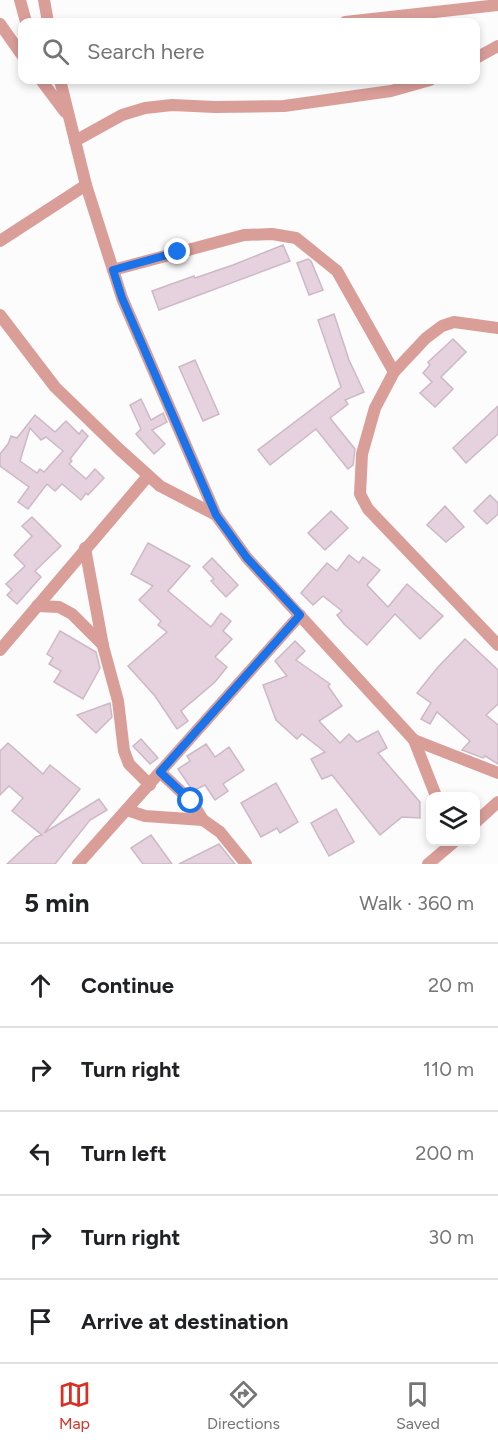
<!DOCTYPE html>
<meta charset="utf-8">
<style>
:root{--surface:#fff;--page:#f6f6f6;--text:#202124;--muted:#757577;--line:#e0e0e0;--accent:#d93025}
body{margin:0;font-family:Figtree,sans-serif;background:var(--page);color:var(--text)}
.controls{position:absolute;right:18px;bottom:18px;display:grid;overflow:hidden;border-radius:12px;box-shadow:0 3px 9px #0003}
.controls button{width:54px;height:54px;display:grid;place-items:center;padding:0;border:0;border-bottom:2px solid var(--line);background:var(--surface);color:var(--text);font:30px sans-serif}
.stop{position:absolute;width:18px;height:18px;margin:-14px;border:4px solid #1a73e8;border-radius:50%;background:#fff}
.stop.end{background:#1a73e8;border-color:#fff;box-shadow:0 2px 6px #0008}
.list{margin:0;padding:0;list-style:none}
h2{display:flex;justify-content:space-between;align-items:center;height:78px;margin:0;padding:0 24px;font-size:26px}
h2 small{font-size:20px;font-weight:400;color:var(--muted)}
.list li{display:grid;grid-template-columns:39px 1fr auto;gap:18px;align-items:center;box-sizing:border-box;height:84px;padding:0 24px;border-top:2px solid var(--line)}
.list b{display:block;font-size:22px;white-space:nowrap}
.list em{font-size:20px;font-style:normal;color:var(--muted)}
.icon{flex:none;width:33px;height:33px;fill:none;stroke:currentColor;stroke-width:2;stroke-linecap:round;stroke-linejoin:round}
.map{position:relative;flex:none;width:498px;height:864px;overflow:hidden}
.search{position:absolute;background:var(--surface);box-shadow:0 3px 9px #0003;left:18px;right:18px;top:18px;height:66px;display:flex;align-items:center;gap:15px;box-sizing:border-box;padding:0 21px;border-radius:12px;color:var(--muted);font-size:22px}
.sheet{height:498px;background:var(--surface)}
nav{display:flex;justify-content:space-around;align-items:center;box-sizing:border-box;height:84px;border-top:2px solid var(--line);background:var(--surface);font-size:16px;color:var(--muted)}
nav a{display:grid;justify-items:center;gap:3px}
nav .on{color:var(--accent)}
.map>svg:first-child{display:block}
</style>
<div class="map">
<svg width="498" height="864" viewBox="0 0 498 864">
<rect width="100%" height="100%" fill="#fcfcfc"/>
<g fill="#e6d2df" stroke="#cdb9c6" stroke-width="1.5" fill-rule="evenodd">
<polygon points="283,245 290,261 159,310 152,291 194,276 195,278 233,265"/>
<polygon points="308,259 311,261 323,290 309,295 297,263"/>
<polygon points="334,314 349,360 364,392 345,400 348,404 330,418 355,449 353,465 348,469 316,429 270,465 258,450 341,387 318,320"/>
<polygon points="453,339 466,352 441,377 453,389 435,407 420,393 432,382 423,373 430,365 428,362"/>
<polygon points="195,360 219,414 203,421 179,367"/>
<polygon points="141,399 151,420 163,413 167,422 152,430 165,444 154,454 136,434 141,429 130,405"/>
<polygon points="498,406 498,434 466,463 453,448"/>
<path d="M35,415L55,432L66,421L79,434L82,430L88,436L70,459L72,461L69,464L86,479L95,469L104,478L88,495L86,493L81,500L62,484L55,491L47,484L28,509L18,502L29,487L0,466V454L8,444L11,436L17,438ZM30,428L41,440L46,437L63,451L44,472L40,469L37,473L20,461Z"/>
<polygon points="490,495 498,503 498,514 487,524 474,511"/>
<polygon points="445,506 464,527 446,542 427,525"/>
<polygon points="331,511 348,528 325,550 308,533"/>
<polygon points="32,517 61,546 35,571 41,577 17,604 7,595 12,590 6,584 25,566 14,555 32,536 22,526"/>
<polygon points="148,543 190,566 168,591 211,627 221,613 231,621 223,631 232,639 215,657 227,667 215,682 181,711 188,721 177,729 155,696 128,666 167,632 158,625 161,621 139,600 153,586 131,574"/>
<polygon points="349,555 359,563 363,557 380,570 367,585 388,607 407,584 443,616 420,639 395,614 367,645 344,624 337,615 342,611 323,596 313,605 301,593 327,563 337,571"/>
<polygon points="212,558 238,585 226,597 211,581 214,579 203,567"/>
<polygon points="60,631 96,652 100,668 83,699 54,682 61,671 49,664 53,658 47,654"/>
<polygon points="465,639 498,670 498,704 486,715 498,725 498,764 485,756 483,758 462,750 470,741 437,712 430,724 421,719 431,703 417,693 438,667"/>
<polygon points="295,641 305,651 296,660 330,684 328,686 342,706 319,721 340,743 349,734 357,742 378,731 387,748 378,753 420,802 420,818 402,817 380,835 332,775 322,779 311,759 325,752 302,734 297,739 276,720 263,685 287,676 275,661"/>
<polygon points="110,703 112,717 96,733 77,715"/>
<polygon points="141,739 158,758 150,764 133,746"/>
<polygon points="8,743 43,774 50,765 80,789 44,833 99,799 107,810 90,820 55,864 7,864 36,837 42,835 12,811 23,798 9,786 0,795 0,751"/>
<polygon points="206,744 215,757 229,747 244,770 223,784 228,791 215,800 205,785 193,791 178,769 190,761 187,756"/>
<polygon points="276,783 298,822 280,833 277,828 261,837 241,803"/>
<polygon points="336,809 354,842 329,856 311,823"/>
<polygon points="151,835 172,864 143,864 131,848"/>
<polygon points="219,844 235,864 179,864"/>
</g>
<g fill="none" stroke-linecap="round" stroke-linejoin="round">
<g stroke="#da9e99" stroke-width="12">
<polyline points="20,0 26,22"/>
<polyline points="44,0 48,22"/>
<polyline points="345,22 498,5"/>
<polyline points="0,24 22,55"/>
<polyline points="476,58 498,46"/>
<polyline points="41,80 65,112"/>
<polyline points="60,80 86,185 122,298 216,515 247,558 414,740 436,796"/>
<polyline points="75,141 122,115 145,108 172,105 215,107 284,106 391,91 430,80"/>
<polyline points="0,241 86,185"/>
<polyline points="113,270 244,235 272,234 296,238 337,271 394,372"/>
<polyline points="0,315 55,387 119,449 160,486 216,515"/>
<polyline points="498,328 454,322 442,326 426,338 394,372 375,408 362,454 360,494 368,509 498,645"/>
<polyline points="85,548 103,646 118,701 124,751 129,764 150,785"/>
<polyline points="37,606 59,607 72,614 103,645"/>
<polyline points="0,650 148,476"/>
<polyline points="414,740 498,773"/>
<polyline points="160,772 191,801 203,820 220,832 246,864"/>
<polyline points="127,810 145,816 203,820"/>
<polyline points="476,822 498,802"/>
<polyline points="78,864 300,615"/>
<polyline points="428,864 454,842"/>
</g>
</g>
<g fill="none" stroke-linecap="round" stroke-linejoin="round">
<polyline stroke="#1a73e8" stroke-width="8" points="178,252 113,270 122,298 216,515 247,558 300,615 160,772 191,801"/>
</g>
</svg>
<div class="controls">
<button><svg class="icon" aria-label="layers" viewBox="0 0 24 24"><path d="M12 4l9 5-9 5-9-5zM3 14l9 5 9-5"/></svg></button>
</div>
<div class="stop" style="left:191px;top:801px"></div>
<div class="stop end" style="left:178px;top:252px"></div>
<div class="search"><svg class="icon" aria-label="search" viewBox="0 0 24 24"><circle cx="10" cy="10" r="6"/><path d="M15 15l6 6"/></svg>Search here</div>
</div>
<section class="sheet">
<h2>5 min<small>Walk · 360 m</small></h2>
<ul class="list">
<li><svg class="icon" aria-label="ahead" viewBox="0 0 24 24"><path d="M12 20V5M6 11l6-6 6 6"/></svg><div><b>Continue</b></div><em>20 m</em></li>
<li><svg class="icon" aria-label="right" viewBox="0 0 24 24"><path d="M7 20v-9h11M14 6l5 5-5 5"/></svg><div><b>Turn right</b></div><em>110 m</em></li>
<li><svg class="icon" aria-label="left" viewBox="0 0 24 24"><path d="M17 20v-9H6M10 6l-5 5 5 5"/></svg><div><b>Turn left</b></div><em>200 m</em></li>
<li><svg class="icon" aria-label="right" viewBox="0 0 24 24"><path d="M7 20v-9h11M14 6l5 5-5 5"/></svg><div><b>Turn right</b></div><em>30 m</em></li>
<li><svg class="icon" aria-label="arrive" viewBox="0 0 24 24"><path d="M6 21V4h12l-3 4 3 4H6"/></svg><div><b>Arrive at destination</b></div></li>
</ul>
</section>
<nav>
<a class="on"><svg class="icon" aria-label="map" viewBox="0 0 24 24"><path d="M3 6l6-2 6 2 6-2v14l-6 2-6-2-6 2zM9 4v14M15 6v14"/></svg>Map</a>
<a><svg class="icon" aria-label="directions" viewBox="0 0 24 24"><path d="M12 3l9 9-9 9-9-9zM9 14v-3h6M13 9l2 2-2 2"/></svg>Directions</a>
<a><svg class="icon" aria-label="saved" viewBox="0 0 24 24"><path d="M7 4h10v16l-5-4-5 4z"/></svg>Saved</a>
</nav>
